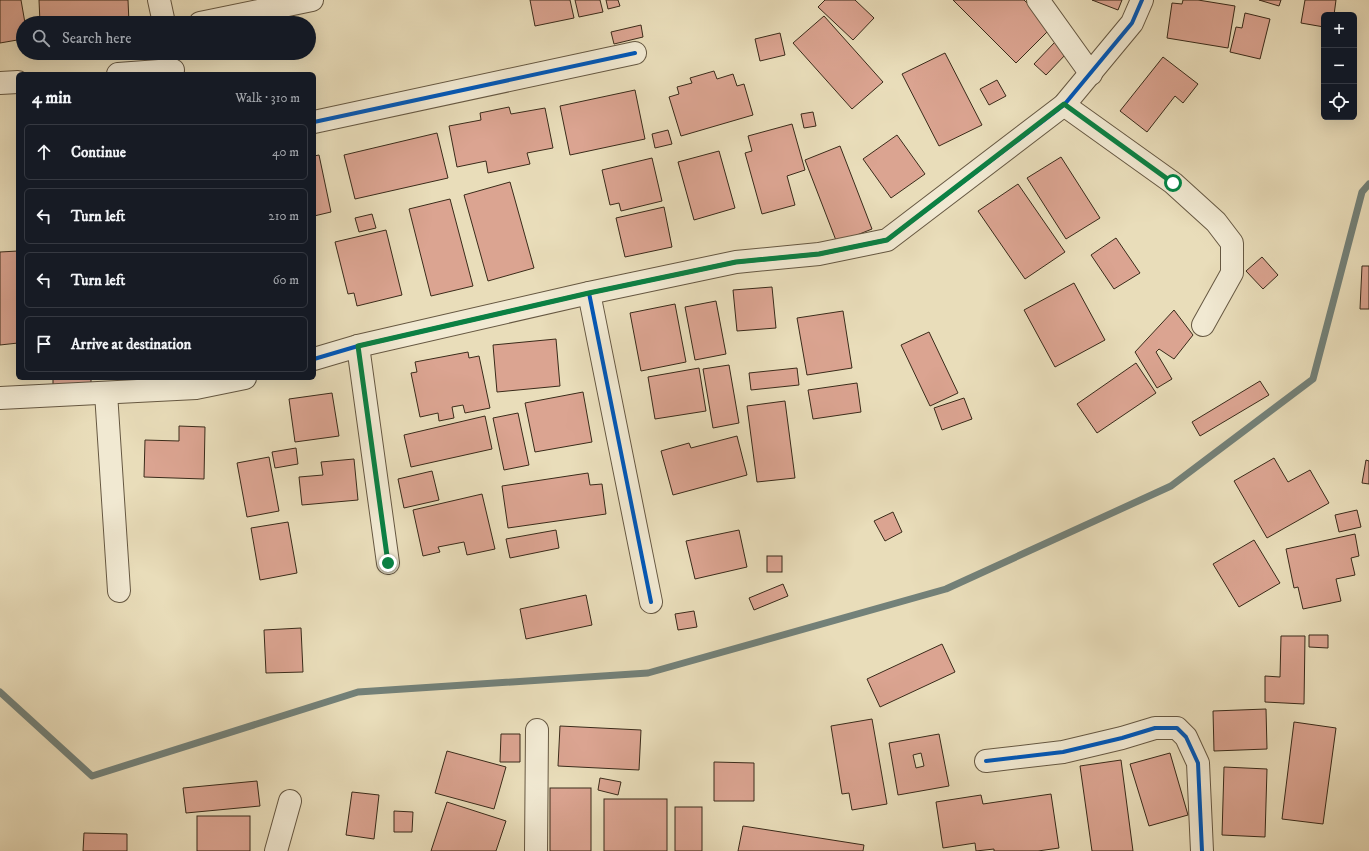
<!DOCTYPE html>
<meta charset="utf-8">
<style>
:root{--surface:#171b24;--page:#20242c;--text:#f1f3f6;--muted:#9ea1a6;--line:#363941}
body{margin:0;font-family:"IM FELL DW Pica",serif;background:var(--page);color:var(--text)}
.controls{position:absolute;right:12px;top:12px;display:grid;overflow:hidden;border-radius:6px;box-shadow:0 4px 16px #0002}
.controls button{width:36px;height:36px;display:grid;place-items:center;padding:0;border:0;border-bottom:1px solid var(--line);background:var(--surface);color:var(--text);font:20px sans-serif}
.stop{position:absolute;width:12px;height:12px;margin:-9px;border:3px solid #0b8043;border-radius:50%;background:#fff}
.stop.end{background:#0b8043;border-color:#fff;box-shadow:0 1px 4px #0008}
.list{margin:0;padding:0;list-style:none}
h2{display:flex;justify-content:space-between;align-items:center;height:52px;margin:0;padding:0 16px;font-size:17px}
h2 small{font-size:13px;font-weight:400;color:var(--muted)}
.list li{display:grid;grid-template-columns:26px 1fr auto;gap:12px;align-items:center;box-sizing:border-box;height:56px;margin:0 8px 8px;padding:0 8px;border:1px solid var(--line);border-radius:6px}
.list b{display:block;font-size:15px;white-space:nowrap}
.list em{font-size:13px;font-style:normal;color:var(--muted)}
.icon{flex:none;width:22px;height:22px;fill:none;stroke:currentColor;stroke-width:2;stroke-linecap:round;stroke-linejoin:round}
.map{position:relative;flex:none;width:1369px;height:851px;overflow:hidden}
.search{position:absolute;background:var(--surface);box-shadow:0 4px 16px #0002;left:16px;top:16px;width:300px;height:44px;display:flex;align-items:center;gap:10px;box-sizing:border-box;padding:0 14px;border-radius:22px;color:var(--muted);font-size:15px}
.panel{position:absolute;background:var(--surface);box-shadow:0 4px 16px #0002;left:16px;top:72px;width:300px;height:308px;border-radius:6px}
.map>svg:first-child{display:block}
</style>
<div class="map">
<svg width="1369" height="851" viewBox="0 0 1369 851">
<rect width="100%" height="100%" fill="#e9ddba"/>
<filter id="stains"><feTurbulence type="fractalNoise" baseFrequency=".005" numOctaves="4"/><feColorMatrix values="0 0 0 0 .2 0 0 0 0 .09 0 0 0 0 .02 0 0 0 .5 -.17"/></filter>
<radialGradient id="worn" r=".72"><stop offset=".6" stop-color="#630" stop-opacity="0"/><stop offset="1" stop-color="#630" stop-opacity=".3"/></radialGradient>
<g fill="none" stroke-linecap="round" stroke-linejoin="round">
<polyline stroke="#738179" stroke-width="7" points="0,692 92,776 358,692 648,673 946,589 1171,486 1313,379 1362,192 1369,184"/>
</g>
<g fill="#dba491" stroke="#3a2b1a" fill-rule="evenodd">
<polygon points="0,0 21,0 25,23 23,23 23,39 0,43"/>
<polygon points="39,0 128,0 129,23 40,23"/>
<polygon points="530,0 570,0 574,18 535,26"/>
<polygon points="575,0 600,0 603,12 579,17"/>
<polygon points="606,0 618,0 620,6 608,9"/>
<polygon points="825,0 855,0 874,18 853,40 818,7"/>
<polygon points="953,0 1024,0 1052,27 1016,63"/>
<polygon points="1092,0 1122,0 1118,10"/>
<polygon points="1183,0 1198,0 1235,6 1228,48 1167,38 1172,3 1182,4"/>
<polygon points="1259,0 1281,0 1279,6"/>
<polygon points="1305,0 1336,0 1334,15 1324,15 1324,27 1301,23"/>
<polygon points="1245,13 1270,19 1260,59 1230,52 1236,27 1242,28"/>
<polygon points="824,16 883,82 852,109 793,43"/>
<polygon points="641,25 643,37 614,44 611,32"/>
<polygon points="780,33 785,55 760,61 755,39"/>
<polygon points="1055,42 1067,53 1046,75 1034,64"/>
<polygon points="945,53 982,125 939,146 902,74"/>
<polygon points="1163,57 1198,84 1183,103 1175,96 1147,132 1120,111"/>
<polygon points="714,71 717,79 733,74 737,86 744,84 753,115 681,136 669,97 679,94 677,87 692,83 690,78"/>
<polygon points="997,80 1006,96 989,105 980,89"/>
<polygon points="635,90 645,139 570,155 560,106"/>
<polygon points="509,107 511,114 545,108 553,148 527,153 530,164 488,173 486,161 457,167 449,126 481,120 480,113"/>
<polygon points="813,112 816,126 804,128 801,114"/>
<polygon points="792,124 805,170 787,176 795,205 762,214 745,153 752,151 748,136"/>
<polygon points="668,130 672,144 655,148 652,134"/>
<polygon points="437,133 448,178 355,199 344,155"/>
<polygon points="897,135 925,174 891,198 863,159"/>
<polygon points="840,146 872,229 837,243 805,160"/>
<polygon points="719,151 735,208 694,220 678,162"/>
<polygon points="319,155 331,212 314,216 314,156"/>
<polygon points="1061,157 1100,218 1066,239 1027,178"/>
<polygon points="652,158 662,201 621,211 619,203 610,205 602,170"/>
<polygon points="510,182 534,268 488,281 464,195"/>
<polygon points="1018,184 1065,252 1025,279 978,211"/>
<polygon points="450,199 473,286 431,296 409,209"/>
<polygon points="664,207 672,247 625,257 616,218"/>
<polygon points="372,214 376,228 359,232 355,218"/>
<polygon points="386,230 402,295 357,306 354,293 348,294 335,242"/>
<polygon points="1116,238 1140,273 1114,289 1091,255"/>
<polygon points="18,251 18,343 0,345 0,252"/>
<polygon points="1262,257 1278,275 1263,289 1246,271"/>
<polygon points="1362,266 1369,266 1369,309 1360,309"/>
<polygon points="1074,283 1105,340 1055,367 1024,310"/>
<polygon points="772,287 776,328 737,331 733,290"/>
<polygon points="716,301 726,354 695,360 685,307"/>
<polygon points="675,304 686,362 641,371 630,313"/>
<polygon points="1174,310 1193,335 1174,359 1159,349 1156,352 1172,379 1157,388 1135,352"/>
<polygon points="843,311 852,368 807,375 797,318"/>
<polygon points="929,332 958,393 930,406 901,345"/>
<polygon points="556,339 560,386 497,392 493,345"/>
<polygon points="468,352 469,358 479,356 490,408 465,413 463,405 452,407 454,418 439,421 438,413 420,417 411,373 417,372 415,362"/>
<polygon points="1136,363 1156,393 1097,433 1077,404"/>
<polygon points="729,365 739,423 713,428 703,369"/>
<polygon points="699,368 706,411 655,419 648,377"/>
<polygon points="797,368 799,385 751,390 749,373"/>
<rect x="53" y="378" width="38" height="12"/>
<polygon points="1260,381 1269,395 1200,436 1192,422"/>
<polygon points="857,383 861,412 813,419 808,390"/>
<polygon points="583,392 592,442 535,452 525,403"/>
<polygon points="332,393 339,436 295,442 289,399"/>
<polygon points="964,398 972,419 942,430 934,408"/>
<polygon points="785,401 795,478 757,482 747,406"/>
<polygon points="518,413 529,465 504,470 493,418"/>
<polygon points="485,416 492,449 411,467 404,435"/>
<polygon points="179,426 205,427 204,479 144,477 145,440 179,441"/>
<polygon points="737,436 747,475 673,495 661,451 689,443 691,448"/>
<polygon points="296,448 298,464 275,468 272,452"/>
<polygon points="269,457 279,511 247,517 237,463"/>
<polygon points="1274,458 1288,482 1310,470 1329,503 1267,538 1234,481"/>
<polygon points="354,459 358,500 302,505 299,477 323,475 321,462"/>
<polygon points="1366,460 1369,461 1369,484 1362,483"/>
<polygon points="432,471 439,500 404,508 398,479"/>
<polygon points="588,473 590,485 602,484 606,514 508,528 502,486"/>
<polygon points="482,494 495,549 467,555 464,542 438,547 440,552 423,556 413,510"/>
<polygon points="1357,510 1361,527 1339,532 1335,515"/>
<polygon points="893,512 902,532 885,541 874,521"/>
<polygon points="288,522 297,573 260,580 251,528"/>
<polygon points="556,530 559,548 510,558 506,539"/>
<polygon points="739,530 747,567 695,579 686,541"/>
<polygon points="1355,534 1359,556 1351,558 1355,575 1336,579 1341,601 1303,609 1298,587 1294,588 1286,549"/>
<polygon points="1254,540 1280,583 1239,607 1213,564"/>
<rect x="767" y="556" width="15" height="16"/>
<polygon points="783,584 788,596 754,610 749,598"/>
<polygon points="586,595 592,625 526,639 520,609"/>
<polygon points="694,611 697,627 678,630 675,614"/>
<polygon points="301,628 303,672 266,673 264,630"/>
<polygon points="1309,635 1328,635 1328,648 1309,647"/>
<polygon points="1281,636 1305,636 1304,704 1265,702 1265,676 1280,677"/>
<polygon points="942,644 955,672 880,707 867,679"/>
<polygon points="1266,709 1267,749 1214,751 1213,711"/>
<polygon points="872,719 887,804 852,810 849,793 842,794 831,726"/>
<polygon points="1294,722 1336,728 1323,824 1282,819"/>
<polygon points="560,726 641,730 639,770 558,766"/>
<polygon points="501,734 520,734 520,762 500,762"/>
<path d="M939,734L949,786L898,795L889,743ZM921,753L924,766L916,768L913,755Z"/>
<polygon points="447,751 506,767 494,809 435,793"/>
<polygon points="1170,753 1188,815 1149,826 1130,764"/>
<polygon points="1121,760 1133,851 1092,851 1080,766"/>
<polygon points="714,762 754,763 754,801 714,801"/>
<polygon points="1224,767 1267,769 1265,837 1222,835"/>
<polygon points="600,778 621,782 618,795 598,790"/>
<polygon points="257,781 260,806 186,813 183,788"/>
<rect x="550" y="788" width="41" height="63"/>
<polygon points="352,792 379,795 374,839 346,835"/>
<polygon points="1051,794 1059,848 1038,851 994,851 994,849 976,851 975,843 943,848 936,802 981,795 983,804"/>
<rect x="604" y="799" width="63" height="52"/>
<polygon points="447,802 506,821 496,851 431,851"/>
<rect x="675" y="807" width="27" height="44"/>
<polygon points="394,811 413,812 412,832 394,832"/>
<rect x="197" y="816" width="53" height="35"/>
<polygon points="743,826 864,845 863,851 738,851"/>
<polygon points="84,833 127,834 127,851 83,851"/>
</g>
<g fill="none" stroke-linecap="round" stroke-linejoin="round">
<defs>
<g id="street">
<polyline points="159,0 164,23"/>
<polyline points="1038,0 1091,74"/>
<polyline points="200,23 312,0"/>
<polyline points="118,74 173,70"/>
<polyline points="0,83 18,82"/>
<polyline points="1064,105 1173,183 1216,222 1232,243 1232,273 1203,325"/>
<polyline points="314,122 635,53"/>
<polyline points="589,293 651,602"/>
<polyline points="358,346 388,563"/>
<polyline points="314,359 358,346 589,293 736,262 819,254 887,240 1064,105 1132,23 1142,0"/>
<polyline points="106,393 119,591"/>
<polyline points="0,398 196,388 245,378"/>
<polyline points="986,761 1063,752 1122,738 1155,728 1177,728 1186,737 1198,763 1202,851"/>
<polyline points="276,851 290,801"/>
<polyline points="536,851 537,730"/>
</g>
</defs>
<use href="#street" stroke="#665842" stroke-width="24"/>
<use href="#street" stroke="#f1e9d2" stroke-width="22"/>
<defs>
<g id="cycleway">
<polyline points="314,122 635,53"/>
<polyline points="589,293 651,602"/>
<polyline points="314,359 358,346 589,293 736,262 819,254 887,240 1064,105 1132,23 1142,0"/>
<polyline points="986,761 1063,752 1122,738 1155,728 1177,728 1186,737 1198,763 1202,851"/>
</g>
</defs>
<use href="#cycleway" stroke="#f1e9d2" stroke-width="6"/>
<use href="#cycleway" stroke="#0057b8" stroke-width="4"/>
</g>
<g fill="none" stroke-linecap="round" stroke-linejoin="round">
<polyline stroke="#0b8043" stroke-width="5" points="388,563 358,346 589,293 736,262 819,254 887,240 1064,104 1173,183"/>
</g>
<rect width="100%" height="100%" filter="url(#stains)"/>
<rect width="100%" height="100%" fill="url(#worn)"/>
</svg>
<div class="controls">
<button>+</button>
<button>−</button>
<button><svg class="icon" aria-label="locate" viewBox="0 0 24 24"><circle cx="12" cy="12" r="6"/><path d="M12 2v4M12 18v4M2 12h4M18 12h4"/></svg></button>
</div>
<div class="stop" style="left:1173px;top:183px"></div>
<div class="stop end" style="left:388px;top:563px"></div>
<div class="search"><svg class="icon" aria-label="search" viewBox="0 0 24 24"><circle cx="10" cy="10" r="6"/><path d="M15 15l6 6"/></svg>Search here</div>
<section class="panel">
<h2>4 min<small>Walk · 310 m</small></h2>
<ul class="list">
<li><svg class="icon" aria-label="ahead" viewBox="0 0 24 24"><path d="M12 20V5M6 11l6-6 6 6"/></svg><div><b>Continue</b></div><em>40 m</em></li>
<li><svg class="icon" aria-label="left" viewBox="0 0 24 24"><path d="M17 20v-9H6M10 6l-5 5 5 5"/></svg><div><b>Turn left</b></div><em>210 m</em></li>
<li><svg class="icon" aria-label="left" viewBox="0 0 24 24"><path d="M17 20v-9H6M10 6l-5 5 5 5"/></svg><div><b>Turn left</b></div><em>60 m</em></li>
<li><svg class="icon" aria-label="arrive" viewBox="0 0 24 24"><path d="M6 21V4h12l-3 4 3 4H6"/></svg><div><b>Arrive at destination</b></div></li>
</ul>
</section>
</div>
